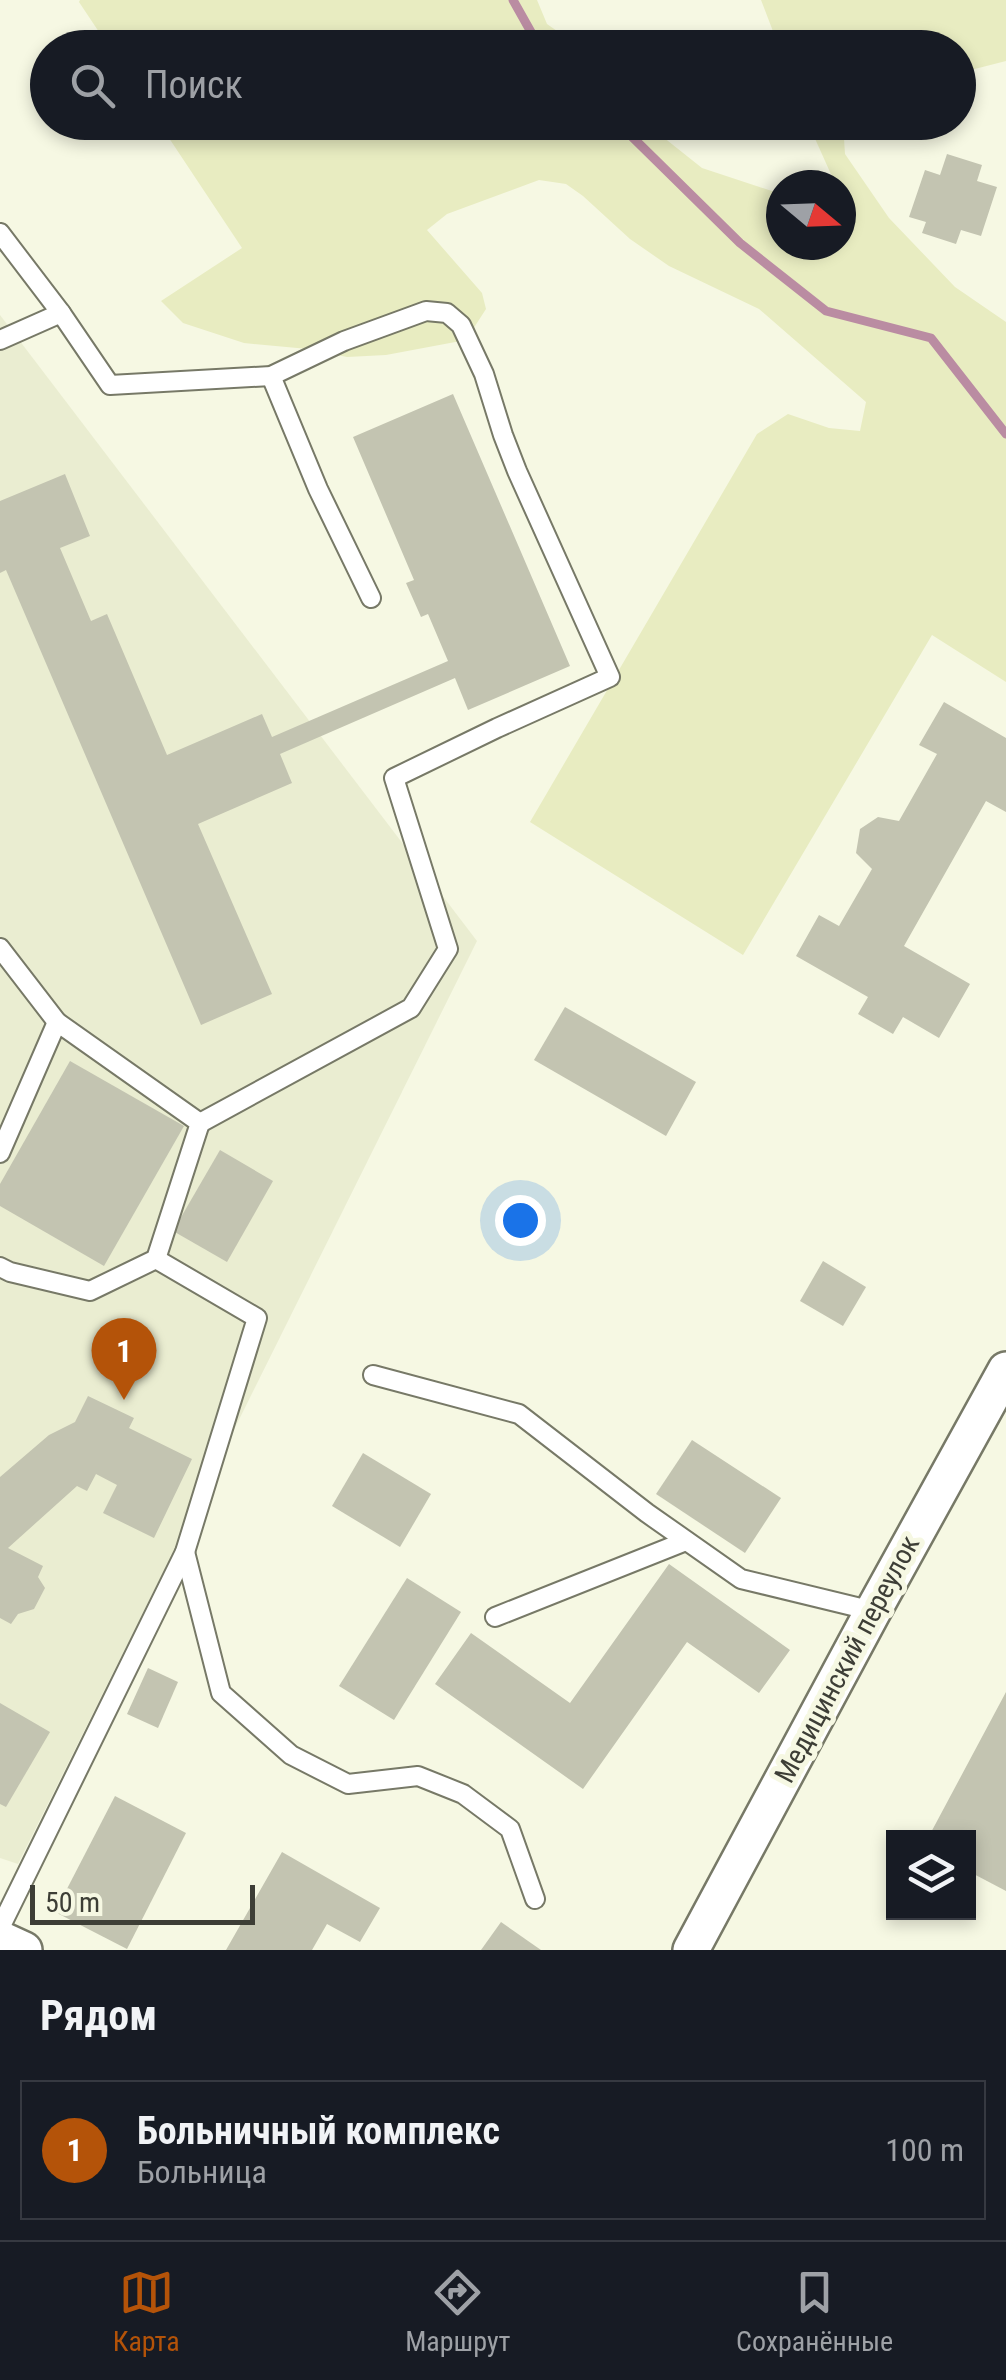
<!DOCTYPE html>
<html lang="ru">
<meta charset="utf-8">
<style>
:root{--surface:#171b24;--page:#242831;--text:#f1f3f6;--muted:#9ea1a6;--line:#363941;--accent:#b45309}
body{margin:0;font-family:"Roboto Condensed",sans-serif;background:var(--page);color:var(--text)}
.controls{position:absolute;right:30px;bottom:30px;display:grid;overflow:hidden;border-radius:0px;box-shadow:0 5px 15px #0003}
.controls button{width:90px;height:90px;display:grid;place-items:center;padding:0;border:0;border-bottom:2px solid var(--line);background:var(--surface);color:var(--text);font:50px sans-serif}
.compass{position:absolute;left:766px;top:170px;width:90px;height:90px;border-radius:50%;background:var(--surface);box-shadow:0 5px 15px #0003;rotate:109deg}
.scale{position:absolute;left:30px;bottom:25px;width:225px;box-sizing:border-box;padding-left:10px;border:5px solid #3d3e36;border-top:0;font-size:28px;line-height:35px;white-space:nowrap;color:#3d3e36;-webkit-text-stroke:8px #f6f8e3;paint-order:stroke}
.you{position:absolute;left:520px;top:1220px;width:35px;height:35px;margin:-25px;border:8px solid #fff;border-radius:50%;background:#1a73e8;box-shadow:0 0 0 15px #1a73e833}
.badge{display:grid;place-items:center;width:65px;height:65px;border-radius:50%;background:var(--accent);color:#fff;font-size:32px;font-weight:700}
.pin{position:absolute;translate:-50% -82px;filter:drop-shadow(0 2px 5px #0008)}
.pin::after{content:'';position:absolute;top:52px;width:35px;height:30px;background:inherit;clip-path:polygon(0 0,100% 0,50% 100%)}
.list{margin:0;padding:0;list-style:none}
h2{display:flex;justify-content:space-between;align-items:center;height:130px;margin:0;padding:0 40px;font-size:42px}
h2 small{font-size:32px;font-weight:400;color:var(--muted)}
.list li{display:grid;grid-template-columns:65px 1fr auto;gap:30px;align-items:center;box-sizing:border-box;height:140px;margin:0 20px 20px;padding:0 20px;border:2px solid var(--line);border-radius:0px}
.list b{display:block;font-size:38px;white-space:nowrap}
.list p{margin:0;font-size:32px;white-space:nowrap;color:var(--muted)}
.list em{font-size:32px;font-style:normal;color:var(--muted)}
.icon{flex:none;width:55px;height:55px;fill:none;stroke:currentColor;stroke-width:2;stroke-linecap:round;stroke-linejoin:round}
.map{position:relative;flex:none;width:1006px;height:1950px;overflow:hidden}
.search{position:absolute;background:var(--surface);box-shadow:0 5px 15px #0003;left:30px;right:30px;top:30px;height:110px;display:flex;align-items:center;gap:25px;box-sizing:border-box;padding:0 35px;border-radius:55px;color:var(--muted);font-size:38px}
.sheet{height:290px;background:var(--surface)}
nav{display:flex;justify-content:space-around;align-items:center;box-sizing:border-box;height:140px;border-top:2px solid var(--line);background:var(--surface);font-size:28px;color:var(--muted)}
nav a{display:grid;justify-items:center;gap:5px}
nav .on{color:var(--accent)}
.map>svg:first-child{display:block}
</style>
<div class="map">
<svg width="1006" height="1950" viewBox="0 0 1006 1950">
<rect width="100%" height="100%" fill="#f6f8e3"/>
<polygon fill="#eaedd1" points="0,315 477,941 18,1864 0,1858"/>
<g fill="#e8ecc1">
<polygon points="80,0 537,0 547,24 580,47 109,47 79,2"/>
<polygon points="761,0 1006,0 1006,61 959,73 958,48 779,47"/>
<polygon points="159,123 651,123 658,133 702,168 781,194 781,245 841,245 841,185 828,185 834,181 808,123 843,123 845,154 889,218 955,287 1006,322 1006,682 932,635 743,955 530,822 757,434 788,414 829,428 860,431 866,402 759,309 669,266 630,239 583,196 566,184 539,180 447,214 427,230 482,293 486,309 466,340 386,355 347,357 308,349 244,343 183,323 161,301 242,248"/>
</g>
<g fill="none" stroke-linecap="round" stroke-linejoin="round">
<g stroke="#ba8ca2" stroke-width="9">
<polyline points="513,0 540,48"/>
<polyline points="617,122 740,243 826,311 931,338 1006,434"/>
</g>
</g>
<g fill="#c3c4b1">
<polygon points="947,154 982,165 977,181 997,187 981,236 961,230 956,244 922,233 926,222 909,217 925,170 940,175"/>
<polygon points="453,394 570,666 468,710 455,678 280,754 292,783 198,824 272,994 201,1025 6,570 0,573 0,501 65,474 90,536 60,548 91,621 107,614 167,755 262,714 272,737 448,661 428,614 421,617 406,583 414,580 353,437"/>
<polygon points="944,702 1006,738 1006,812 986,801 904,946 970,984 939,1038 903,1017 893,1034 858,1014 868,997 796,956 819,915 839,926 872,869 856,853 860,829 878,817 899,821 937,754 919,745"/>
<polygon points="565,1007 696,1082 666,1136 534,1060"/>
<polygon points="70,1061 184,1126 104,1266 0,1206 0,1184"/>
<polygon points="220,1150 273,1181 227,1262 173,1231"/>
<polygon points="823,1261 866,1287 843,1326 800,1301"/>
<polygon points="88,1396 134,1418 129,1428 192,1459 154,1538 103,1513 117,1485 96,1474 87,1491 77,1486 8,1548 43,1566 38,1577 45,1588 34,1609 18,1614 11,1624 0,1618 0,1477 49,1435 75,1422"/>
<polygon points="692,1440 781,1498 745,1553 656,1494"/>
<polygon points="363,1453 431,1494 400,1547 332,1506"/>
<polygon points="669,1564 790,1650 759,1693 687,1642 583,1789 435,1684 471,1633 570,1703"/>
<polygon points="407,1578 461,1612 394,1720 339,1686"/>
<polygon points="148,1668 178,1682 158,1728 127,1714"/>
<polygon points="1006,1692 1006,1891 968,1871 968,1838 928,1838"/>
<polygon points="0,1703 50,1732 6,1807 0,1804"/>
<polygon points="115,1796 186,1833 127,1949 55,1912"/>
<polygon points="282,1852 380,1908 360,1942 327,1924 312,1950 226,1950"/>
<polygon points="501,1922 541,1950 481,1950"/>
</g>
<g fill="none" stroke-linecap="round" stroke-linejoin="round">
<defs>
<g id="service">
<polyline points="0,233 61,313 110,385 271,376 344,341 426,311 447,313 461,325 484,374 503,435 517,471 610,677 497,728 394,778 448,949 411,1008 200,1123"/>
<polyline points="0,340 61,313"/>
<polyline points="271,376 318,489 371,598"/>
<polyline points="0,948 57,1022"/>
<polyline points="0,1153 57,1022 200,1123 156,1259 90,1291 10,1272 0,1267"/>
<polyline points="373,1375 519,1414 647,1513 741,1579 873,1611"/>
<polyline points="185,1552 221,1693 291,1755 348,1784 418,1776 463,1794 510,1829 535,1899"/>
<polyline points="495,1617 686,1541"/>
<polyline points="0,1928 185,1552 257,1318 156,1259"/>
</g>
<g id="minor">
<polyline points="0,1939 24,1950"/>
<polyline points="691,1950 873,1611 1006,1370"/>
</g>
</defs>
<use href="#service" stroke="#777967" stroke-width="22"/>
<use href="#minor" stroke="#777967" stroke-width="40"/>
<use href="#service" stroke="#fff" stroke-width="18"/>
<use href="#minor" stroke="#fff" stroke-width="35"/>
</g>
<g text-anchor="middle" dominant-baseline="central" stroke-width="10" stroke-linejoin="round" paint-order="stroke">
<g font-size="28" fill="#3d3e36" stroke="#f6f8e3">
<text transform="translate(847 1659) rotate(-62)">Медицинский переулок</text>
</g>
</g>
</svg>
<div class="controls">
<button><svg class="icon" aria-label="layers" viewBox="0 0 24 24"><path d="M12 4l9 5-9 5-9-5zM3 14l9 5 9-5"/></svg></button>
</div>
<svg class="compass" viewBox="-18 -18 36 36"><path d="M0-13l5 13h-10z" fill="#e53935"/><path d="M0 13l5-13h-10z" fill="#9ea1a6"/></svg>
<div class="scale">50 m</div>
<div class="you"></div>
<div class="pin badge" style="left:124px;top:1400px">1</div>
<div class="search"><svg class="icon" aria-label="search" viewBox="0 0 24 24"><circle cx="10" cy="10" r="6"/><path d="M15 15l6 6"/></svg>Поиск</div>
</div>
<section class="sheet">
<h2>Рядом<small></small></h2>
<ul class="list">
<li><span class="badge">1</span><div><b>Больничный комплекс</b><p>Больница</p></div><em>100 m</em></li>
</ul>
</section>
<nav>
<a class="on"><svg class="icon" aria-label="map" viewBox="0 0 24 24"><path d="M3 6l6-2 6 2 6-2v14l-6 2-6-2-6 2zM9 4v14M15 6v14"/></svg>Карта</a>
<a><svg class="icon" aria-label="directions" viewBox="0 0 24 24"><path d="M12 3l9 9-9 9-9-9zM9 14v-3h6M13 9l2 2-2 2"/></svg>Маршрут</a>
<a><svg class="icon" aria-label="saved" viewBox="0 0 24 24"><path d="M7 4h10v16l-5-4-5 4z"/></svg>Сохранённые</a>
</nav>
